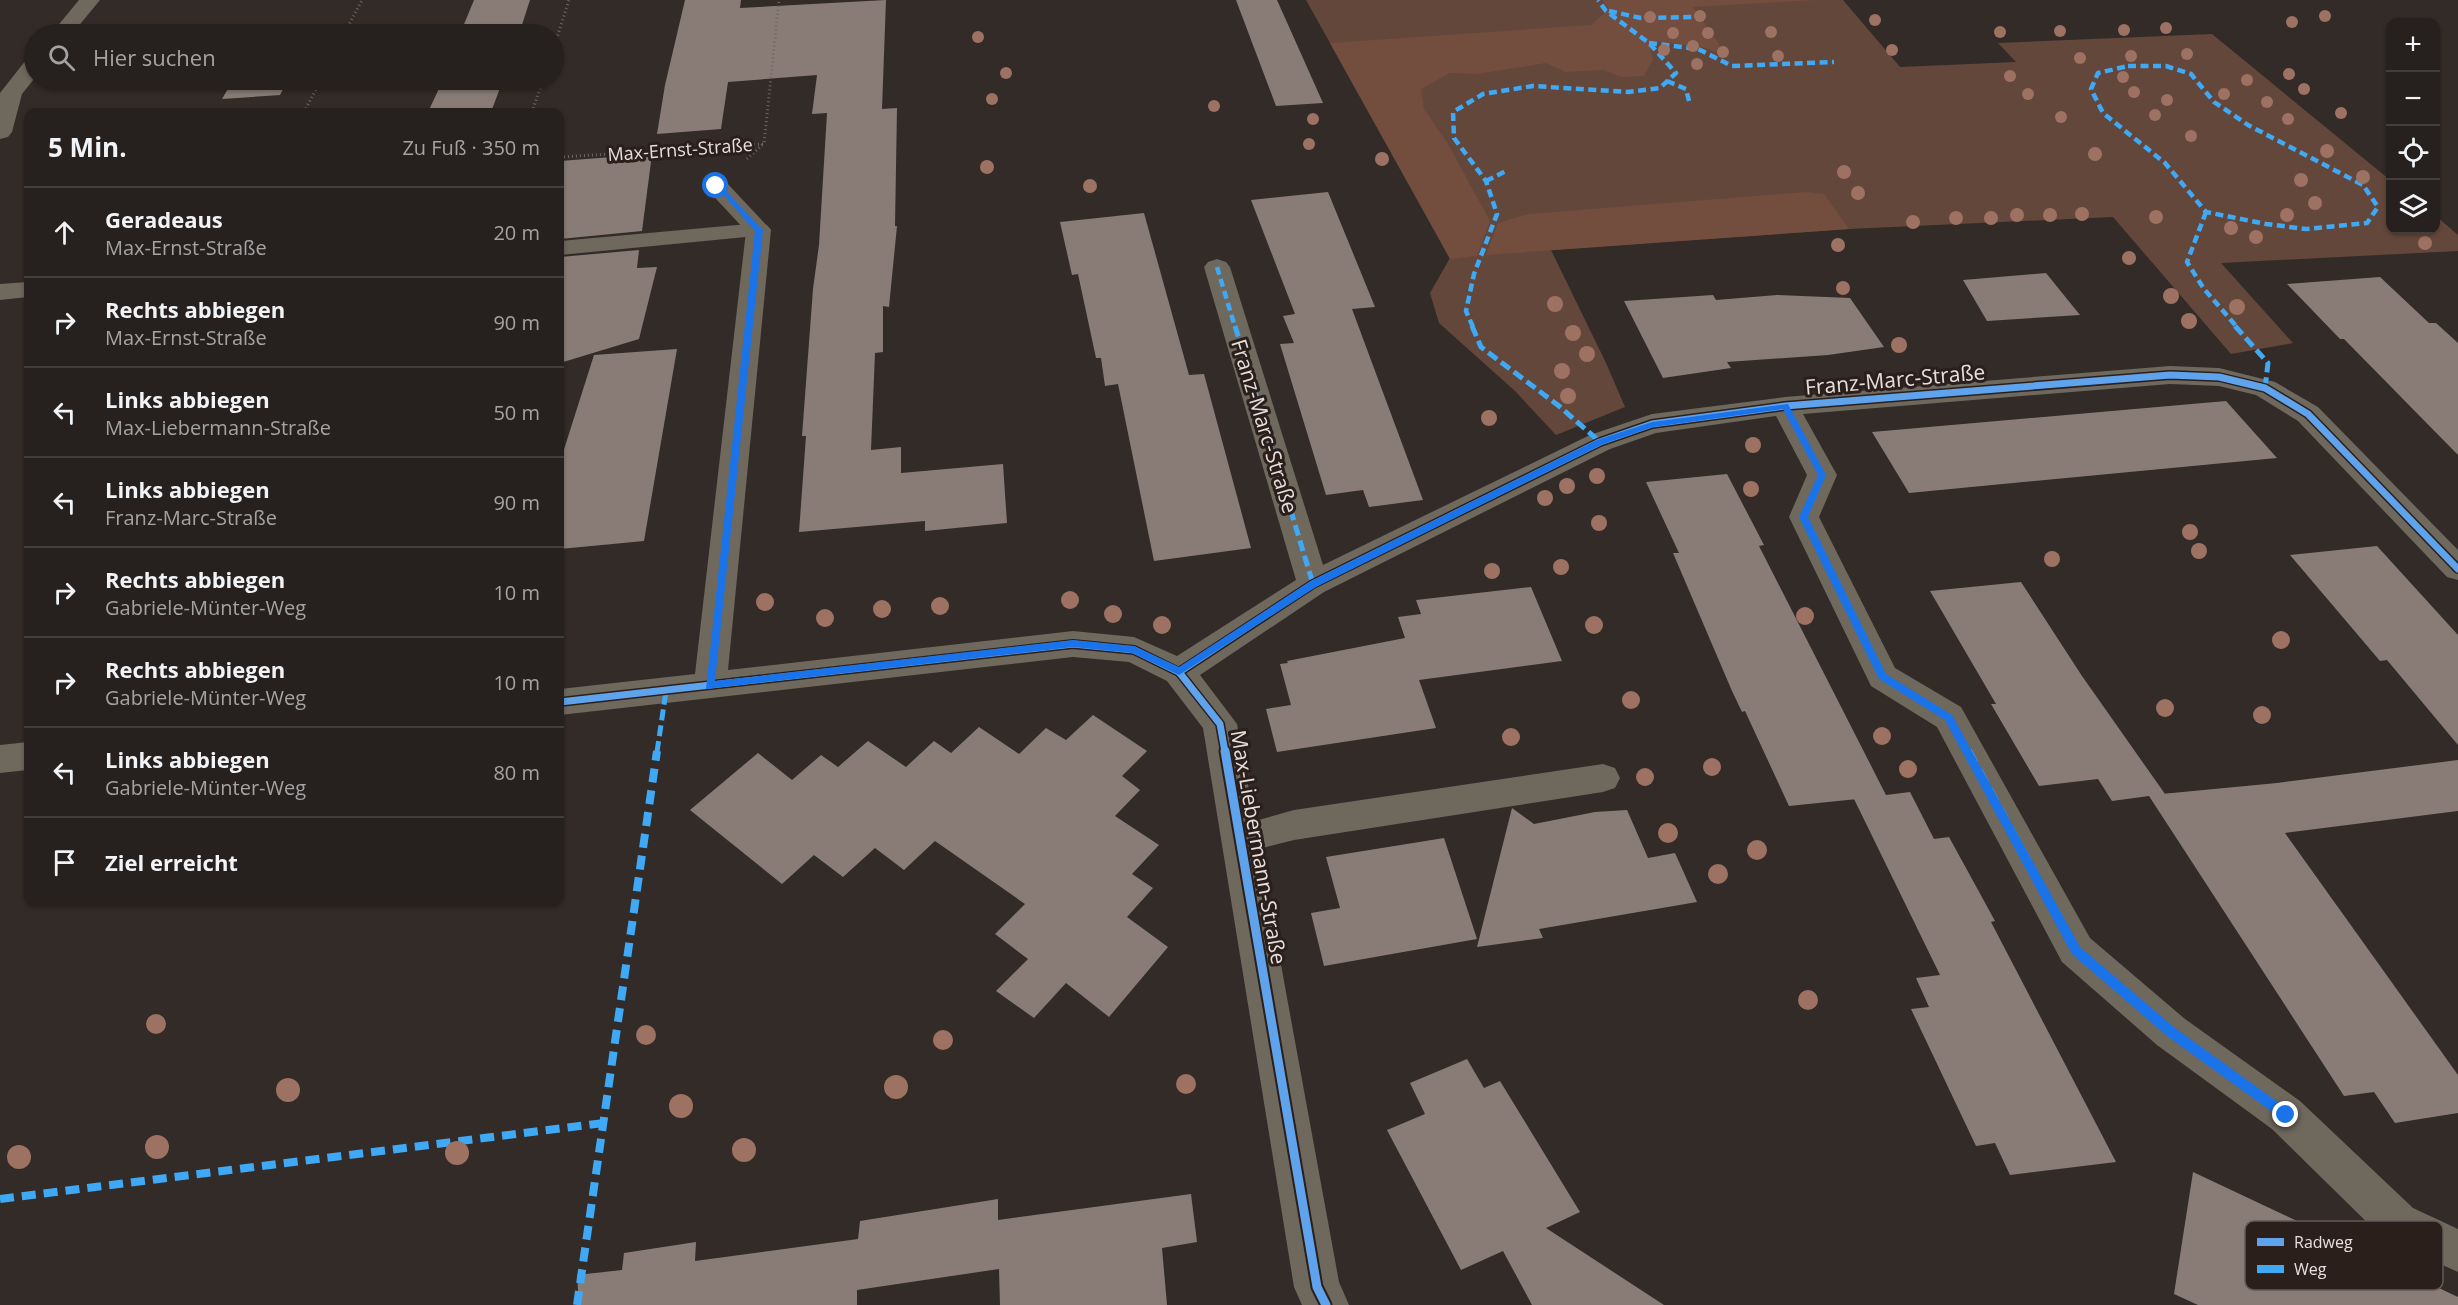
<!DOCTYPE html>
<html lang="de">
<meta charset="utf-8">
<style>
:root{--surface:#26201e;--page:#2e2827;--text:#f1f3f6;--muted:#a4a3a4;--line:#423e3c}
body{margin:0;font-family:"Open Sans",sans-serif;background:var(--page);color:var(--text)}
.controls{position:absolute;right:18px;top:18px;display:grid;overflow:hidden;border-radius:12px;box-shadow:0 2px 4px #0004}
.controls button{width:54px;height:54px;display:grid;place-items:center;padding:0;border:0;border-bottom:2px solid var(--line);background:var(--surface);color:var(--text);font:30px sans-serif}
.stop{position:absolute;width:18px;height:18px;margin:-14px;border:4px solid #1a73e8;border-radius:50%;background:#fff}
.stop.end{background:#1a73e8;border-color:#fff;box-shadow:0 2px 6px #0008}
.list{margin:0;padding:0;list-style:none}
h2{display:flex;justify-content:space-between;align-items:center;height:78px;margin:0;padding:0 24px;font-size:26px}
h2 small{font-size:20px;font-weight:400;color:var(--muted)}
.list li{display:grid;grid-template-columns:39px 1fr auto;gap:18px;align-items:center;box-sizing:border-box;height:90px;padding:0 24px;border-top:2px solid var(--line)}
.list b{display:block;font-size:22px;white-space:nowrap}
.list p{margin:0;font-size:20px;white-space:nowrap;color:var(--muted)}
.list em{font-size:20px;font-style:normal;color:var(--muted)}
.icon{flex:none;width:33px;height:33px;fill:none;stroke:currentColor;stroke-width:2;stroke-linecap:round;stroke-linejoin:round}
.map{position:relative;flex:none;width:2458px;height:1305px;overflow:hidden}
.search{position:absolute;background:var(--surface);box-shadow:0 2px 4px #0004;left:24px;top:24px;width:540px;height:66px;display:flex;align-items:center;gap:15px;box-sizing:border-box;padding:0 21px;border-radius:33px;color:var(--muted);font-size:22px}
.panel{position:absolute;background:var(--surface);box-shadow:0 2px 4px #0004;left:24px;top:108px;width:540px;height:798px;border-radius:12px}
.map>svg:first-child{display:block}
</style>
<div class="map">
<svg width="2458" height="1305" viewBox="0 0 2458 1305">
<rect width="100%" height="100%" fill="#322b28"/>
<polygon fill="#64473b" points="1306,0 1843,0 1900,67 2016,62 1998,43 2212,34 2390,180 2390,230 2436,230 2436,216 2458,235 2458,251 2221,263 2293,343 2231,354 2113,217 1849,229 1551,250 1606,363 1625,407 1556,435 1515,391 1439,323 1430,293 1450,258"/>
<g fill="#734d3e">
<polygon points="1602,0 1817,0 1693,7 1728,57 1702,47 1654,41 1649,43 1653,59 1644,76 1621,77 1603,70 1565,72 1546,63 1476,74 1450,73 1421,89 1424,109 1448,144 1490,221 1477,256 1450,259 1330,43 1591,25 1609,9"/>
<polygon points="1806,192 1824,194 1849,229 1486,255 1498,223 1529,214"/>
</g>
<g fill="#897c77">
<polygon points="474,0 530,0 519,34 460,34"/>
<polygon points="685,0 741,0 740,8 886,0 882,109 897,108 895,226 897,226 889,307 883,306 883,352 875,353 871,450 901,447 901,473 1003,464 1007,523 925,531 925,521 799,532 806,436 802,436 813,289 819,245 827,113 812,114 817,75 728,82 721,129 657,134 665,85"/>
<polygon points="1236,0 1277,0 1323,103 1276,106"/>
<polygon points="315,25 310,34 259,34 263,29"/>
<polygon points="233,80 288,80 280,95 222,99"/>
<polygon points="443,80 503,80 491,112 428,112"/>
<polygon points="652,154 642,231 560,239 560,161"/>
<polygon points="1328,192 1375,307 1352,309 1423,500 1369,507 1363,490 1326,495 1280,344 1294,343 1283,316 1295,314 1251,200"/>
<polygon points="1144,213 1189,375 1204,374 1251,548 1154,561 1118,384 1105,386 1101,358 1096,358 1078,274 1072,275 1060,222"/>
<polygon points="639,250 637,268 657,267 639,339 560,363 560,257"/>
<polygon points="2046,273 2080,315 1987,321 1963,280"/>
<polygon points="2380,277 2429,323 2436,323 2458,343 2458,455 2344,339 2340,339 2287,284"/>
<polygon points="1713,295 1716,300 1777,295 1850,298 1884,347 1828,355 1727,362 1731,368 1663,378 1624,301"/>
<polygon points="677,349 644,541 560,549 560,462 594,355"/>
<polygon points="2226,401 2277,458 1909,493 1872,432"/>
<polygon points="1727,474 1764,545 1759,546 1886,795 1910,792 1934,839 1949,837 1995,921 1991,922 2116,1162 2010,1175 1995,1143 1976,1146 1911,1009 1929,1007 1916,978 1940,975 1854,799 1867,798 1789,806 1745,711 1742,712 1732,691 1673,553 1679,553 1646,482"/>
<polygon points="2377,546 2458,635 2458,745 2387,660 2380,661 2290,555"/>
<polygon points="2021,582 2082,676 2165,794 2151,795 2277,783 2458,760 2458,811 2285,833 2458,1075 2458,1113 2395,1123 2374,1092 2344,1096 2149,796 2112,801 2098,779 2039,786 1991,704 1996,704 1930,591"/>
<polygon points="1531,587 1562,661 1419,680 1436,728 1277,752 1266,709 1291,705 1280,664 1288,663 1287,661 1405,638 1398,617 1421,614 1416,600"/>
<polygon points="1093,715 1147,751 1122,776 1140,790 1115,816 1159,845 1132,874 1153,888 1127,917 1168,947 1109,1017 1066,983 1034,1018 996,991 1028,959 995,934 1025,904 935,841 904,870 875,848 843,877 814,855 782,884 690,810 758,753 792,780 821,755 838,767 868,741 906,767 934,741 951,753 979,727 1019,754 1046,728 1066,740"/>
<polygon points="1512,808 1534,824 1595,812 1627,810 1648,858 1675,853 1697,902 1539,929 1543,938 1477,947"/>
<polygon points="1444,838 1477,939 1324,966 1311,913 1340,908 1326,857"/>
<polygon points="1467,1059 1484,1088 1500,1081 1580,1212 1546,1228 1664,1305 1532,1305 1503,1251 1461,1270 1387,1130 1425,1114 1410,1083"/>
<polygon points="2193,1172 2458,1297 2458,1305 2198,1305 2174,1294"/>
<polygon points="1191,1194 1197,1242 1162,1248 1167,1305 1000,1305 999,1269 857,1290 857,1305 579,1305 577,1275 622,1270 624,1253 696,1242 695,1261 858,1239 860,1221 998,1199 998,1220"/>
</g>
<g fill="none" stroke-linecap="round" stroke-linejoin="round">
<g stroke="#6d675f" stroke-width="3" stroke-dasharray="1 3" stroke-linecap="butt">
<polyline points="344,34 362,0"/>
<polyline points="554,47 569,0"/>
<polyline points="304,112 321,80"/>
<polyline points="532,112 543,80"/>
<polyline points="722,146 764,144 779,0"/>
<polyline points="560,157 702,148"/>
<polyline points="747,159 763,144"/>
</g>
<g fill="#6e685d" fill-rule="evenodd">
<polygon points="759,223 767,225 771,230 767,235 560,255 560,241"/>
<polygon points="28,282 28,297 0,300 0,284"/>
<polygon points="1603,764 1615,768 1620,778 1615,788 1603,792 1294,840 1239,854 1227,849 1222,839 1227,829 1294,810"/>
<polygon points="2171,1014 2185,1019 2300,1101 2413,1208 2458,1229 2458,1272 2383,1238 2272,1129 2157,1045 2152,1032 2157,1019"/>
</g>
<g fill="#6e685d" fill-rule="evenodd">
<polygon points="79,0 100,0 72,34 51,34"/>
<polygon points="34,58 34,79 22,94 12,132 8,137 0,139 0,93 26,60"/>
<polygon points="716,179 725,181 771,230 728,670 1073,631 1134,637 1177,656 1296,580 1204,267 1208,262 1217,259 1226,262 1230,267 1323,565 1590,435 1652,414 1785,397 2170,366 2219,368 2275,382 2318,407 2458,550 2458,580 2447,577 2298,421 2256,395 2219,386 2170,384 1803,414 1837,475 1819,517 1895,668 1961,707 2090,938 2185,1019 2191,1032 2185,1045 2171,1051 2157,1045 2062,962 1937,727 1871,686 1789,517 1807,475 1776,416 1656,433 1610,449 1324,592 1200,675 1237,724 1339,1282 1349,1305 1302,1305 1294,1287 1203,728 1167,681 1129,662 1073,657 560,715 560,689 695,674 746,231 704,186 707,181"/>
<polygon points="28,742 28,770 0,773 0,745"/>
</g>
<g stroke="#3fa9f5" stroke-width="4.5" stroke-dasharray="8 4.5" stroke-linecap="butt">
<polyline points="1609,11 1641,18 1696,17"/>
<polyline points="1649,43 1698,49 1732,66 1834,62"/>
<polygon points="2128,66 2166,66 2191,74 2214,102 2248,125 2363,185 2378,207 2367,223 2306,229 2266,224 2206,212 2165,163 2103,113 2091,89 2098,73"/>
<polyline points="1667,81 1686,89 1689,101"/>
<polyline points="1486,181 1508,170"/>
<polyline points="2206,212 2187,262 2204,289 2237,327"/>
<polyline points="1217,267 1235,327"/>
<polyline points="1473,327 1466,311 1474,274 1497,214 1486,181 1454,138 1453,112 1483,94 1533,86 1628,92 1660,88 1676,73 1649,43 1606,11 1598,0"/>
</g>
<g stroke="#3fa9f5" stroke-width="5" stroke-dasharray="11 5" stroke-linecap="butt">
<polyline points="1235,326 1313,584"/>
<polyline points="1472,326 1481,347 1559,406 1600,442"/>
<polyline points="2235,326 2268,363 2265,388"/>
<polyline points="1785,406 1822,475 1804,517 1883,677 1949,717 1968,752"/>
<polyline points="657,752 666,691"/>
</g>
<g stroke="#3fa9f5" stroke-width="8" stroke-dasharray="14 8" stroke-linecap="butt">
<polyline points="1968,751 2076,950 2171,1032"/>
<polyline points="0,1199 604,1123"/>
<polyline points="577,1305 657,751"/>
</g>
<defs>
<g id="cycleway-far1">
<polyline points="1179,672 1313,584 1600,442 1652,424 1785,406 2170,375 2219,377 2265,388 2308,414 2458,569"/>
<polyline points="560,702 1073,644 1134,650 1179,672 1220,724 1225,752"/>
</g>
<polyline id="cycleway" points="1225,751 1317,1287 1326,1305"/>
</defs>
<use href="#cycleway-far1" stroke="#2b1f1b" stroke-width="10"/>
<use href="#cycleway" stroke="#2b1f1b" stroke-width="13"/>
<use href="#cycleway-far1" stroke="#60a3ed" stroke-width="7"/>
<use href="#cycleway" stroke="#60a3ed" stroke-width="9"/>
</g>
<g fill="#9e7262">
<circle cx="1700" cy="16" r="6"/>
<circle cx="2325" cy="16" r="6"/>
<circle cx="1650" cy="17" r="6"/>
<circle cx="1875" cy="20" r="6"/>
<circle cx="2292" cy="22" r="6"/>
<circle cx="2166" cy="28" r="6"/>
<circle cx="2124" cy="30" r="6"/>
<circle cx="2060" cy="31" r="6"/>
<circle cx="1771" cy="32" r="6"/>
<circle cx="2000" cy="32" r="6"/>
<circle cx="1673" cy="33" r="6"/>
<circle cx="1708" cy="33" r="6"/>
<circle cx="978" cy="37" r="6"/>
<circle cx="1693" cy="46" r="6"/>
<circle cx="1664" cy="50" r="6"/>
<circle cx="1892" cy="50" r="6"/>
<circle cx="1723" cy="52" r="6"/>
<circle cx="2187" cy="54" r="6"/>
<circle cx="1778" cy="56" r="6"/>
<circle cx="2131" cy="56" r="6"/>
<circle cx="2080" cy="58" r="6"/>
<circle cx="1697" cy="64" r="6"/>
<circle cx="1006" cy="73" r="6"/>
<circle cx="2289" cy="74" r="6"/>
<circle cx="2010" cy="76" r="6"/>
<circle cx="2123" cy="77" r="6"/>
<circle cx="2247" cy="80" r="6"/>
<circle cx="2304" cy="89" r="6"/>
<circle cx="2134" cy="92" r="6"/>
<circle cx="2028" cy="94" r="6"/>
<circle cx="2224" cy="94" r="6"/>
<circle cx="992" cy="99" r="6"/>
<circle cx="2167" cy="100" r="6"/>
<circle cx="2267" cy="102" r="6"/>
<circle cx="1214" cy="106" r="6"/>
<circle cx="2341" cy="113" r="6"/>
<circle cx="2155" cy="115" r="6"/>
<circle cx="2061" cy="117" r="6"/>
<circle cx="1313" cy="119" r="6"/>
<circle cx="2288" cy="119" r="6"/>
<circle cx="2191" cy="136" r="6"/>
<circle cx="1309" cy="144" r="6"/>
<circle cx="2327" cy="151" r="7"/>
<circle cx="2095" cy="154" r="7"/>
<circle cx="1382" cy="159" r="7"/>
<circle cx="987" cy="167" r="7"/>
<circle cx="1844" cy="172" r="7"/>
<circle cx="2363" cy="177" r="7"/>
<circle cx="2301" cy="180" r="7"/>
<circle cx="1090" cy="186" r="7"/>
<circle cx="1858" cy="193" r="7"/>
<circle cx="2315" cy="203" r="7"/>
<circle cx="2082" cy="214" r="7"/>
<circle cx="2017" cy="215" r="7"/>
<circle cx="2050" cy="215" r="7"/>
<circle cx="2287" cy="215" r="7"/>
<circle cx="2156" cy="217" r="7"/>
<circle cx="1956" cy="218" r="7"/>
<circle cx="1991" cy="218" r="7"/>
<circle cx="1913" cy="222" r="7"/>
<circle cx="2231" cy="228" r="7"/>
<circle cx="2256" cy="237" r="7"/>
<circle cx="2425" cy="243" r="7"/>
<circle cx="1838" cy="245" r="7"/>
<circle cx="2129" cy="258" r="7"/>
<circle cx="1843" cy="288" r="7"/>
<circle cx="2171" cy="296" r="8"/>
<circle cx="1555" cy="304" r="8"/>
<circle cx="2237" cy="307" r="8"/>
<circle cx="2189" cy="321" r="8"/>
<circle cx="1573" cy="333" r="8"/>
<circle cx="1899" cy="345" r="8"/>
<circle cx="1587" cy="354" r="8"/>
<circle cx="1562" cy="371" r="8"/>
<circle cx="1568" cy="396" r="8"/>
<circle cx="1489" cy="418" r="8"/>
<circle cx="1753" cy="445" r="8"/>
<circle cx="1597" cy="476" r="8"/>
<circle cx="1567" cy="486" r="8"/>
<circle cx="1751" cy="489" r="8"/>
<circle cx="1545" cy="498" r="8"/>
<circle cx="1599" cy="523" r="8"/>
<circle cx="2190" cy="532" r="8"/>
<circle cx="2199" cy="551" r="8"/>
<circle cx="2052" cy="559" r="8"/>
<circle cx="1561" cy="567" r="8"/>
<circle cx="1492" cy="571" r="8"/>
<circle cx="1070" cy="600" r="9"/>
<circle cx="765" cy="602" r="9"/>
<circle cx="940" cy="606" r="9"/>
<circle cx="882" cy="609" r="9"/>
<circle cx="1113" cy="614" r="9"/>
<circle cx="1805" cy="616" r="9"/>
<circle cx="825" cy="618" r="9"/>
<circle cx="1162" cy="625" r="9"/>
<circle cx="1594" cy="625" r="9"/>
<circle cx="2281" cy="640" r="9"/>
<circle cx="1631" cy="700" r="9"/>
<circle cx="2165" cy="708" r="9"/>
<circle cx="2262" cy="715" r="9"/>
<circle cx="1882" cy="736" r="9"/>
<circle cx="1511" cy="737" r="9"/>
<circle cx="1712" cy="767" r="9"/>
<circle cx="1908" cy="769" r="9"/>
<circle cx="1645" cy="777" r="9"/>
<circle cx="1668" cy="833" r="10"/>
<circle cx="1757" cy="850" r="10"/>
<circle cx="1718" cy="874" r="10"/>
<circle cx="1808" cy="1000" r="10"/>
<circle cx="156" cy="1024" r="10"/>
<circle cx="646" cy="1035" r="10"/>
<circle cx="943" cy="1040" r="10"/>
<circle cx="1186" cy="1084" r="10"/>
<circle cx="896" cy="1087" r="12"/>
<circle cx="288" cy="1090" r="12"/>
<circle cx="681" cy="1106" r="12"/>
<circle cx="157" cy="1147" r="12"/>
<circle cx="744" cy="1150" r="12"/>
<circle cx="457" cy="1153" r="12"/>
<circle cx="19" cy="1157" r="12"/>
</g>
<polygon fill="#1a73e8" points="714,184 719,184 763,230 715,681 1073,640 1134,646 1179,667 1309,582 1597,440 1652,422 1788,404 1826,475 1808,517 1886,674 1952,715 2080,947 2175,1028 2290,1111 2290,1119 2282,1119 2167,1036 2072,954 1945,720 1879,679 1799,517 1818,475 1783,409 1653,427 1603,444 1316,587 1179,675 1132,653 1073,647 706,689 755,231"/>
<g text-anchor="middle" dominant-baseline="central" stroke-width="6" stroke-linejoin="round" paint-order="stroke">
<g font-size="18" fill="#e7dfdc" stroke="#2b1f1b">
<text transform="translate(680 149) rotate(-4)">Max-Ernst-Straße</text>
</g>
<g font-size="21" fill="#e7dfdc" stroke="#2b1f1b">
<text transform="translate(1895 379) rotate(-5)">Franz-Marc-Straße</text>
<text transform="translate(1265 426) rotate(73)">Franz-Marc-Straße</text>
<text transform="translate(1259 847) rotate(80)">Max-Liebermann-Straße</text>
</g>
</g>
<rect x="2245" y="1221" width="198" height="69" rx="9" fill="#2b1f1b" stroke="#635955" stroke-width="1.5"/>
<rect x="2257" y="1238" width="27" height="8" fill="#60a3ed"/>
<rect x="2257" y="1265" width="27" height="8" fill="#3fa9f5"/>
<g font-size="16" fill="#e7dfdc">
<text x="2294" y="1248">Radweg</text>
<text x="2294" y="1275">Weg</text>
</g>
</svg>
<div class="controls">
<button>+</button>
<button>−</button>
<button><svg class="icon" aria-label="locate" viewBox="0 0 24 24"><circle cx="12" cy="12" r="6"/><path d="M12 2v4M12 18v4M2 12h4M18 12h4"/></svg></button>
<button><svg class="icon" aria-label="layers" viewBox="0 0 24 24"><path d="M12 4l9 5-9 5-9-5zM3 14l9 5 9-5"/></svg></button>
</div>
<div class="stop" style="left:716px;top:186px"></div>
<div class="stop end" style="left:2286px;top:1115px"></div>
<div class="search"><svg class="icon" aria-label="search" viewBox="0 0 24 24"><circle cx="10" cy="10" r="6"/><path d="M15 15l6 6"/></svg>Hier suchen</div>
<section class="panel">
<h2>5 Min.<small>Zu Fuß · 350 m</small></h2>
<ul class="list">
<li><svg class="icon" aria-label="ahead" viewBox="0 0 24 24"><path d="M12 20V5M6 11l6-6 6 6"/></svg><div><b>Geradeaus</b><p>Max-Ernst-Straße</p></div><em>20 m</em></li>
<li><svg class="icon" aria-label="right" viewBox="0 0 24 24"><path d="M7 20v-9h11M14 6l5 5-5 5"/></svg><div><b>Rechts abbiegen</b><p>Max-Ernst-Straße</p></div><em>90 m</em></li>
<li><svg class="icon" aria-label="left" viewBox="0 0 24 24"><path d="M17 20v-9H6M10 6l-5 5 5 5"/></svg><div><b>Links abbiegen</b><p>Max-Liebermann-Straße</p></div><em>50 m</em></li>
<li><svg class="icon" aria-label="left" viewBox="0 0 24 24"><path d="M17 20v-9H6M10 6l-5 5 5 5"/></svg><div><b>Links abbiegen</b><p>Franz-Marc-Straße</p></div><em>90 m</em></li>
<li><svg class="icon" aria-label="right" viewBox="0 0 24 24"><path d="M7 20v-9h11M14 6l5 5-5 5"/></svg><div><b>Rechts abbiegen</b><p>Gabriele-Münter-Weg</p></div><em>10 m</em></li>
<li><svg class="icon" aria-label="right" viewBox="0 0 24 24"><path d="M7 20v-9h11M14 6l5 5-5 5"/></svg><div><b>Rechts abbiegen</b><p>Gabriele-Münter-Weg</p></div><em>10 m</em></li>
<li><svg class="icon" aria-label="left" viewBox="0 0 24 24"><path d="M17 20v-9H6M10 6l-5 5 5 5"/></svg><div><b>Links abbiegen</b><p>Gabriele-Münter-Weg</p></div><em>80 m</em></li>
<li><svg class="icon" aria-label="arrive" viewBox="0 0 24 24"><path d="M6 21V4h12l-3 4 3 4H6"/></svg><div><b>Ziel erreicht</b></div></li>
</ul>
</section>
</div>
